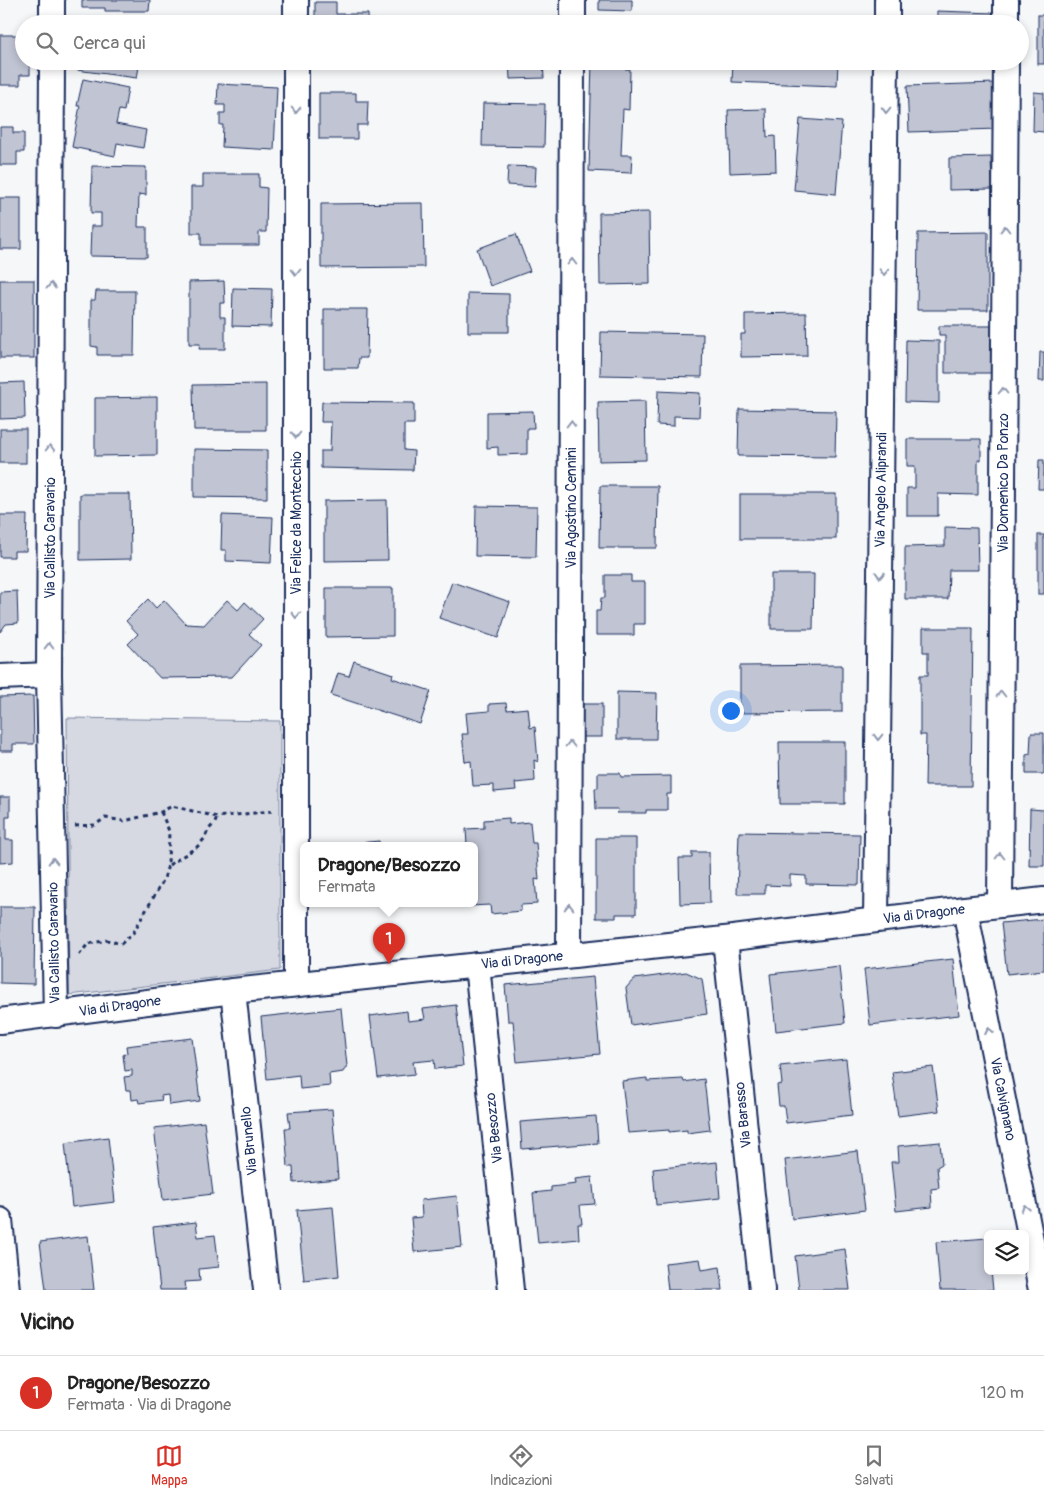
<!DOCTYPE html>
<html lang="it">
<meta charset="utf-8">
<style>
:root{--surface:#fff;--page:#f6f6f6;--text:#222;--muted:#767676;--line:#e0e0e0;--accent:#d93025}
body{margin:0;font-family:Pangolin,sans-serif;background:var(--page);color:var(--text)}
.controls{position:absolute;right:15px;bottom:15px;display:grid;overflow:hidden;border-radius:8px;box-shadow:0 2px 8px #0003}
.controls button{width:45px;height:45px;display:grid;place-items:center;padding:0;border:0;border-bottom:1px solid var(--line);background:var(--surface);color:var(--text);font:25px sans-serif}
.you{position:absolute;left:730px;top:710px;width:18px;height:18px;margin:-12px;border:4px solid #fff;border-radius:50%;background:#1a73e8;box-shadow:0 0 0 8px #1a73e833}
.badge{display:grid;place-items:center;width:32px;height:32px;border-radius:50%;background:var(--accent);color:#fff;font-size:16px;font-weight:700}
.pin{position:absolute;translate:-50% -41px;filter:drop-shadow(0 1px 2px #0008)}
.pin::after{content:'';position:absolute;top:26px;width:18px;height:15px;background:inherit;clip-path:polygon(0 0,100% 0,50% 100%)}
.popup{position:absolute;left:300px;top:842px;width:178px;height:65px;box-sizing:border-box;display:grid;place-content:center;border-radius:8px;background:var(--surface);filter:drop-shadow(0 1px 4px #0005);font-size:16px;white-space:nowrap;color:var(--muted)}
.popup b{font-size:19px;color:var(--text)}
.popup::after{content:'';position:absolute;left:50%;top:100%;margin-left:-10px;border:10px solid transparent;border-top-color:var(--surface)}
.list{margin:0;padding:0;list-style:none}
h2{display:flex;justify-content:space-between;align-items:center;height:65px;margin:0;padding:0 20px;font-size:21px}
h2 small{font-size:16px;font-weight:400;color:var(--muted)}
.list li{display:grid;grid-template-columns:32px 1fr auto;gap:15px;align-items:center;box-sizing:border-box;height:75px;padding:0 20px;border-top:1px solid var(--line)}
.list b{display:block;font-size:19px;white-space:nowrap}
.list p{margin:0;font-size:16px;white-space:nowrap;color:var(--muted)}
.list em{font-size:16px;font-style:normal;color:var(--muted)}
.icon{flex:none;width:28px;height:28px;fill:none;stroke:currentColor;stroke-width:2;stroke-linecap:round;stroke-linejoin:round}
.map{position:relative;flex:none;width:1044px;height:1290px;overflow:hidden}
.search{position:absolute;background:var(--surface);box-shadow:0 2px 8px #0003;left:15px;right:15px;top:15px;height:55px;display:flex;align-items:center;gap:12px;box-sizing:border-box;padding:0 18px;border-radius:28px;color:var(--muted);font-size:19px}
.sheet{height:140px;background:var(--surface)}
nav{display:flex;justify-content:space-around;align-items:center;box-sizing:border-box;height:70px;border-top:1px solid var(--line);background:var(--surface);font-size:14px;color:var(--muted)}
nav a{display:grid;justify-items:center;gap:2px}
nav .on{color:var(--accent)}
.map>svg:first-child{display:block}
</style>
<div class="map">
<svg width="1044" height="1290" viewBox="0 0 1044 1290">
<rect width="100%" height="100%" fill="#f6f7f9"/>
<filter id="ink" filterUnits="userSpaceOnUse"><feTurbulence type="fractalNoise" baseFrequency=".02" numOctaves="2"/><feDisplacementMap in="SourceGraphic" scale="10" xChannelSelector="R" yChannelSelector="G"/><feConvolveMatrix kernelMatrix="1 2 1 2 8 2 1 2 1" color-interpolation-filters="sRGB"/></filter>
<g filter="url(#ink)">
<polygon fill="#d6d9e2" stroke="#7884a0" points="67,718 280,721 280,970 69,995"/>
<g fill="#c0c4d3" stroke="#1b2f5e">
<polygon points="82,0 150,0 149,11 105,11 105,8 82,8"/>
<polygon points="599,0 632,0 632,11 599,10"/>
<polygon points="315,2 336,2 336,14 368,14 368,24 315,24"/>
<polygon points="937,11 994,13 994,24 937,24"/>
<rect x="1038" y="15" width="6" height="49"/>
<polygon points="221,20 273,22 273,24 221,24"/>
<polygon points="646,22 697,23 698,24 644,24"/>
<polygon points="0,35 24,35 24,61 30,61 30,75 20,75 20,85 0,85"/>
<polygon points="77,61 140,61 137,78 76,70"/>
<polygon points="509,61 543,61 544,78 510,79"/>
<polygon points="592,61 626,61 625,69 630,69 629,110 623,109 621,155 632,155 631,173 589,171"/>
<polygon points="637,61 703,61 703,64"/>
<polygon points="733,61 838,61 837,86 732,82"/>
<polygon points="83,79 128,88 124,111 119,110 116,124 146,130 143,148 117,143 115,156 72,147 80,106 77,106"/>
<polygon points="995,83 997,129 909,132 907,86"/>
<polygon points="218,84 277,87 274,150 222,147 223,125 220,125 220,113 225,113 225,105 217,105"/>
<polygon points="1034,92 1044,93 1044,132 1033,131"/>
<polygon points="319,93 356,93 356,101 368,101 367,125 357,125 357,139 319,139"/>
<polygon points="483,103 545,104 544,147 482,146"/>
<polygon points="766,109 767,137 775,136 776,171 730,173 728,110"/>
<polygon points="800,119 842,122 836,194 794,190"/>
<polygon points="0,127 13,127 13,133 24,133 24,152 17,152 17,165 0,165"/>
<polygon points="991,157 992,189 949,190 949,158"/>
<polygon points="92,166 146,167 146,195 139,194 138,227 147,227 147,257 90,256 91,226 101,226 101,213 91,213"/>
<polygon points="508,166 536,167 535,187 507,185"/>
<polygon points="203,174 259,174 259,187 267,188 266,232 259,232 259,245 201,245 201,233 191,233 191,187 203,187"/>
<rect x="0" y="198" width="21" height="51"/>
<polygon points="423,203 424,267 321,268 321,204"/>
<polygon points="649,212 650,284 600,285 599,213"/>
<polygon points="988,232 988,310 917,310 918,233"/>
<polygon points="516,234 530,271 490,286 477,249"/>
<rect x="0" y="280" width="34" height="78"/>
<polygon points="224,281 225,303 220,303 220,317 225,317 225,349 199,349 200,344 189,344 189,282"/>
<polygon points="233,288 272,289 271,327 232,326"/>
<polygon points="96,291 135,291 134,355 97,355 97,347 91,346 91,300 95,300"/>
<polygon points="468,293 509,294 509,332 468,332"/>
<polygon points="324,309 368,309 367,358 359,358 358,368 324,368"/>
<polygon points="806,313 807,356 741,357 741,334 745,334 745,314"/>
<polygon points="939,326 994,326 993,373 945,373 945,335 939,335"/>
<polygon points="601,332 703,334 702,377 600,375"/>
<polygon points="906,340 939,341 939,403 905,402"/>
<polygon points="1040,352 1044,352 1044,381 1039,381"/>
<polygon points="24,382 25,418 0,419 0,383"/>
<polygon points="266,384 266,430 194,430 193,385"/>
<polygon points="658,391 700,393 699,417 674,416 674,426 657,425"/>
<polygon points="157,397 157,455 95,456 95,398"/>
<polygon points="645,401 646,460 599,461 598,402"/>
<polygon points="322,402 414,403 414,424 404,424 404,450 414,451 413,470 321,468 321,451 330,451 331,422 321,422"/>
<polygon points="739,409 836,411 835,457 738,456"/>
<polygon points="533,411 534,428 527,428 527,454 498,455 498,447 487,448 487,412"/>
<rect x="0" y="429" width="26" height="34"/>
<polygon points="907,439 981,439 981,460 978,460 978,495 938,494 938,516 907,516 907,488 915,488 915,466 907,466"/>
<polygon points="194,449 267,450 267,498 194,497"/>
<polygon points="1039,460 1044,460 1044,489 1038,489"/>
<polygon points="600,486 658,486 657,548 599,548"/>
<polygon points="80,494 130,494 131,559 80,560"/>
<rect x="740" y="494" width="96" height="45"/>
<polygon points="387,500 388,560 324,561 324,501"/>
<polygon points="476,506 537,507 536,557 475,556"/>
<polygon points="0,515 27,515 26,551 14,551 14,557 0,557"/>
<polygon points="222,515 273,517 271,563 226,561 226,550 221,550"/>
<polygon points="945,527 977,528 978,570 949,570 948,599 905,599 905,547 945,546"/>
<rect x="1038" y="535" width="6" height="59"/>
<polygon points="771,574 814,574 813,629 771,629"/>
<polygon points="605,575 631,575 631,582 645,582 645,624 634,624 634,635 596,635 596,611 600,611 601,598 605,598"/>
<polygon points="452,582 510,602 498,638 439,618"/>
<polygon points="326,588 393,588 393,636 326,637"/>
<polygon points="17,591 18,623 6,624 0,632 0,592"/>
<polygon points="148,599 156,608 164,600 186,624 204,625 227,600 238,610 245,602 263,619 249,634 261,645 232,677 160,678 128,644 138,634 126,621"/>
<polygon points="923,628 973,628 971,786 925,786 926,735 920,735 920,675 928,675 928,652 923,652"/>
<polygon points="354,661 393,674 392,678 431,691 420,724 331,695 338,673 349,676"/>
<polygon points="842,665 842,712 740,713 740,666"/>
<polygon points="617,692 657,693 656,739 617,739"/>
<polygon points="33,696 34,744 13,744 13,751 0,751 0,697"/>
<polygon points="506,703 507,710 528,708 530,728 535,727 538,762 534,760 535,781 515,783 516,790 494,792 494,785 473,786 471,761 465,762 462,734 468,734 466,713 489,711 489,704"/>
<rect x="580" y="704" width="22" height="33"/>
<polygon points="1031,733 1044,733 1044,774 1026,774 1026,755 1030,754"/>
<polygon points="779,742 845,742 845,804 780,804"/>
<polygon points="598,773 620,773 621,777 671,776 671,794 667,794 667,810 646,810 646,813 617,813 618,809 596,809 595,788 598,788"/>
<polygon points="0,797 10,797 10,817 6,817 6,840 13,840 13,862 0,863"/>
<polygon points="1030,809 1044,810 1044,866 1029,866"/>
<polygon points="509,818 509,824 530,822 532,843 536,843 539,880 535,879 537,904 521,905 521,911 491,914 490,905 469,906 469,903 474,903 474,845 467,845 466,829 484,828 484,820"/>
<polygon points="739,832 860,834 859,885 806,884 806,876 790,875 790,886 765,885 765,894 737,894"/>
<polygon points="596,838 636,838 636,914 616,914 616,918 596,918"/>
<polygon points="379,841 380,845 337,845"/>
<polygon points="692,852 709,852 710,903 680,904 679,858 692,858"/>
<polygon points="0,907 35,907 34,984 0,983"/>
<polygon points="1044,919 1044,970 1007,974 1001,923"/>
<polygon points="953,959 959,1015 870,1025 864,969"/>
<polygon points="839,966 845,1023 776,1031 770,974"/>
<polygon points="686,972 702,979 707,1014 631,1025 626,988 634,979"/>
<polygon points="593,977 600,1054 517,1062 513,1021 508,1021 505,985"/>
<polygon points="456,1005 463,1066 435,1069 434,1060 413,1062 415,1074 378,1078 370,1016 407,1011 408,1021 425,1019 423,1009"/>
<polygon points="341,1008 347,1066 343,1072 329,1074 330,1086 300,1089 299,1075 267,1079 261,1017"/>
<polygon points="192,1038 200,1101 169,1105 168,1095 161,1096 162,1100 139,1103 138,1099 132,1100 131,1090 126,1090 124,1077 132,1076 132,1070 125,1071 123,1055 127,1053 126,1046"/>
<polygon points="846,1059 852,1115 786,1123 784,1106 779,1106 777,1085 782,1084 780,1066"/>
<polygon points="933,1067 939,1111 898,1116 892,1072"/>
<polygon points="647,1078 647,1081 683,1079 684,1082 704,1079 710,1130 687,1133 687,1130 669,1132 669,1130 628,1133 622,1081"/>
<polygon points="332,1109 338,1179 294,1183 293,1167 288,1167 285,1128 290,1128 288,1112"/>
<polygon points="596,1116 598,1143 522,1149 520,1122"/>
<polygon points="204,1122 213,1194 163,1200 154,1128"/>
<polygon points="108,1137 115,1202 72,1207 65,1143"/>
<polygon points="940,1142 942,1164 937,1167 939,1188 931,1189 932,1207 896,1211 891,1162 899,1162 898,1146"/>
<polygon points="858,1151 865,1210 792,1219 785,1160"/>
<polygon points="717,1162 720,1198 656,1205 653,1169"/>
<polygon points="592,1177 595,1204 580,1205 582,1224 578,1224 579,1239 538,1243 533,1193 551,1191 551,1187 576,1184 575,1179"/>
<polygon points="457,1196 462,1247 414,1252 411,1218 422,1217 421,1200"/>
<polygon points="333,1207 339,1276 304,1280 297,1210"/>
<polygon points="196,1222 198,1237 215,1235 219,1267 199,1269 200,1281 185,1282 186,1290 160,1290 153,1227"/>
<polygon points="88,1236 94,1290 46,1290 40,1242"/>
<polygon points="988,1238 988,1271 991,1271 993,1290 940,1290 936,1242"/>
<polygon points="845,1249 850,1290 799,1290 795,1256"/>
<polygon points="700,1259 702,1270 720,1267 723,1290 668,1290 665,1263"/>
</g>
<g fill="none" stroke-linecap="round" stroke-linejoin="round">
<defs>
<g id="street">
<polyline points="296,0 296,24"/>
<polyline points="52,24 52,0"/>
<polyline points="573,24 573,0"/>
<polyline points="887,24 887,0"/>
<polyline points="1006,24 1006,0"/>
<polyline points="52,61 49,675 56,1015"/>
<polyline points="296,61 296,984"/>
<polyline points="0,677 49,675"/>
<polyline points="1000,905 1006,61"/>
<polyline points="965,909 1041,1290"/>
<polyline points="876,920 886,61"/>
<polyline points="725,939 762,1290"/>
<polyline points="569,955 572,61"/>
<polyline points="477,965 511,1290"/>
<polyline points="233,991 266,1290"/>
<polyline points="0,1021 233,991 725,939 965,909 1044,900"/>
<polyline points="0,1220 7,1290"/>
</g>
</defs>
<use href="#street" stroke="#1b2f5e" stroke-width="28"/>
<g stroke="#1b2f5e" stroke-width="3" stroke-dasharray="4 4" stroke-linecap="butt">
<polyline points="75,826 95,825 105,818 124,821 161,812 172,806 217,817 272,811"/>
<polyline points="169,865 197,847 205,838 208,830 215,823 217,817"/>
<polyline points="79,955 88,944 107,940 121,944 133,933 164,879 168,865 169,831 161,812"/>
</g>
<use href="#street" stroke="#fff" stroke-width="24"/>
</g>
<defs><path id="oneway-chevron" d="M-2-3.5L2.5 0L-2 3.5" fill="none" stroke-width="1.6" stroke-linecap="round" stroke-linejoin="round" transform="scale(1.25)"/></defs>
<g stroke="#8d97ae">
<use href="#oneway-chevron" transform="translate(296 110) rotate(90)"/>
<use href="#oneway-chevron" transform="translate(886 110) rotate(91)"/>
<use href="#oneway-chevron" transform="translate(1005 229) rotate(-90)"/>
<use href="#oneway-chevron" transform="translate(572 262) rotate(-90)"/>
<use href="#oneway-chevron" transform="translate(296 272) rotate(90)"/>
<use href="#oneway-chevron" transform="translate(884 272) rotate(91)"/>
<use href="#oneway-chevron" transform="translate(51 286) rotate(-90)"/>
<use href="#oneway-chevron" transform="translate(1003 391) rotate(-90)"/>
<use href="#oneway-chevron" transform="translate(571 424) rotate(-90)"/>
<use href="#oneway-chevron" transform="translate(296 435) rotate(90)"/>
<use href="#oneway-chevron" transform="translate(50 448) rotate(-90)"/>
<use href="#oneway-chevron" transform="translate(880 575) rotate(91)"/>
<use href="#oneway-chevron" transform="translate(296 615) rotate(90)"/>
<use href="#oneway-chevron" transform="translate(49 646) rotate(-90)"/>
<use href="#oneway-chevron" transform="translate(1001 694) rotate(-90)"/>
<use href="#oneway-chevron" transform="translate(878 737) rotate(91)"/>
<use href="#oneway-chevron" transform="translate(570 744) rotate(-90)"/>
<use href="#oneway-chevron" transform="translate(1000 856) rotate(-90)"/>
<use href="#oneway-chevron" transform="translate(53 861) rotate(-91)"/>
<use href="#oneway-chevron" transform="translate(569 907) rotate(-90)"/>
<use href="#oneway-chevron" transform="translate(989 1031) rotate(-101)"/>
<use href="#oneway-chevron" transform="translate(1025 1208) rotate(-101)"/>
</g>
</g>
<g text-anchor="middle" dominant-baseline="central" stroke-width="5" stroke-linejoin="round" paint-order="stroke">
<g font-size="14" fill="#1b2f5e" stroke="#fff">
<text transform="translate(1003 483) rotate(-90)">Via Domenico Da Ponzo</text>
<text transform="translate(881 490) rotate(-89)">Via Angelo Aliprandi</text>
<text transform="translate(571 508) rotate(-90)">Via Agostino Cennini</text>
<text transform="translate(296 523) rotate(-90)">Via Felice da Montecchio</text>
<text transform="translate(50 538) rotate(-90)">Via Callisto Caravario</text>
<text transform="translate(924 914) rotate(-7)">Via di Dragone</text>
<text transform="translate(54 943) rotate(-91)">Via Callisto Caravario</text>
<text transform="translate(522 960) rotate(-6)">Via di Dragone</text>
<text transform="translate(120 1006) rotate(-8)">Via di Dragone</text>
<text transform="translate(1003 1099) rotate(79)">Via Calvignano</text>
<text transform="translate(743 1115) rotate(-96)">Via Barasso</text>
<text transform="translate(494 1128) rotate(-96)">Via Besozzo</text>
<text transform="translate(249 1141) rotate(-96)">Via Brunello</text>
</g>
</g>
</svg>
<div class="controls">
<button><svg class="icon" aria-label="layers" viewBox="0 0 24 24"><path d="M12 4l9 5-9 5-9-5zM3 14l9 5 9-5"/></svg></button>
</div>
<div class="you"></div>
<div class="pin badge" style="left:389px;top:964px">1</div>
<div class="popup"><b>Dragone/Besozzo</b>Fermata</div>
<div class="search"><svg class="icon" aria-label="search" viewBox="0 0 24 24"><circle cx="10" cy="10" r="6"/><path d="M15 15l6 6"/></svg>Cerca qui</div>
</div>
<section class="sheet">
<h2>Vicino<small></small></h2>
<ul class="list">
<li><span class="badge">1</span><div><b>Dragone/Besozzo</b><p>Fermata · Via di Dragone</p></div><em>120 m</em></li>
</ul>
</section>
<nav>
<a class="on"><svg class="icon" aria-label="map" viewBox="0 0 24 24"><path d="M3 6l6-2 6 2 6-2v14l-6 2-6-2-6 2zM9 4v14M15 6v14"/></svg>Mappa</a>
<a><svg class="icon" aria-label="directions" viewBox="0 0 24 24"><path d="M12 3l9 9-9 9-9-9zM9 14v-3h6M13 9l2 2-2 2"/></svg>Indicazioni</a>
<a><svg class="icon" aria-label="saved" viewBox="0 0 24 24"><path d="M7 4h10v16l-5-4-5 4z"/></svg>Salvati</a>
</nav>
